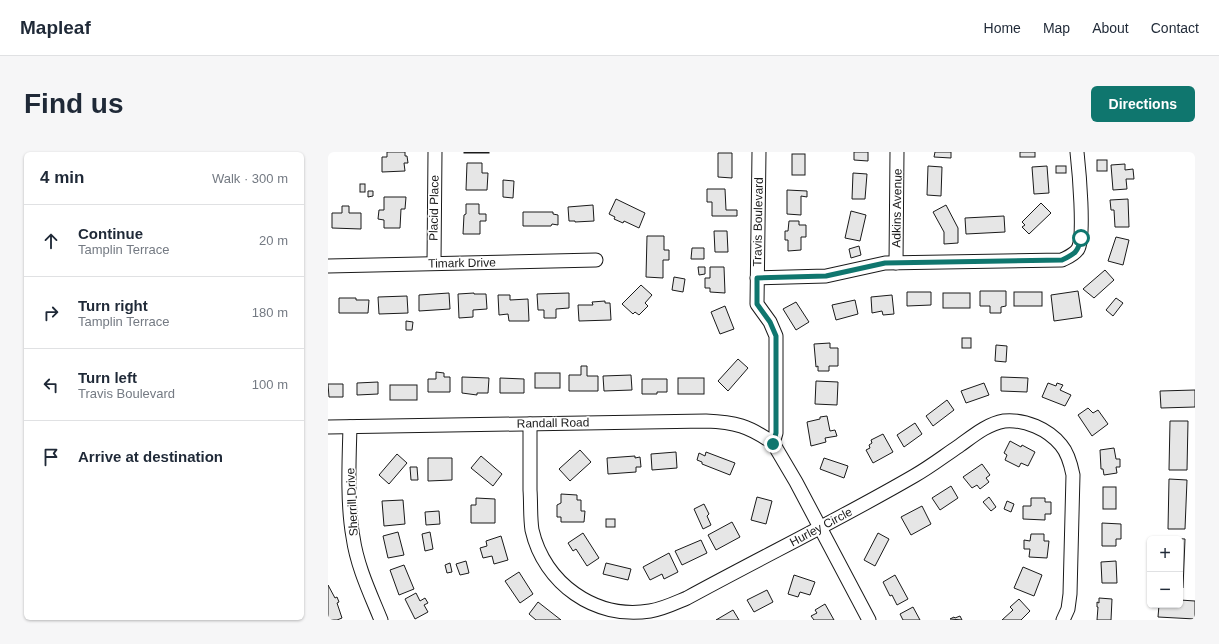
<!DOCTYPE html>
<meta charset="utf-8">
<style>
:root{--surface:#fff;--page:#f6f6f7;--text:#1f2937;--muted:#747a83;--line:#e0e1e3;--accent:#0f766e}
body{margin:0;font-family:Helvetica,sans-serif;background:var(--page);color:var(--text)}
.controls{position:absolute;right:12px;bottom:12px;display:grid;overflow:hidden;border-radius:6px;box-shadow:0 1px 3px #0004}
.controls button{width:36px;height:36px;display:grid;place-items:center;padding:0;border:0;border-bottom:1px solid var(--line);background:var(--surface);color:var(--text);font:20px sans-serif}
.stop{position:absolute;width:12px;height:12px;margin:-9px;border:3px solid #0f766e;border-radius:50%;background:#fff}
.stop.end{background:#0f766e;border-color:#fff;box-shadow:0 1px 4px #0008}
.list{margin:0;padding:0;list-style:none}
h2{display:flex;justify-content:space-between;align-items:center;height:52px;margin:0;padding:0 16px;font-size:17px}
h2 small{font-size:13px;font-weight:400;color:var(--muted)}
.list li{display:grid;grid-template-columns:26px 1fr auto;gap:12px;align-items:center;box-sizing:border-box;height:72px;padding:0 16px;border-top:1px solid var(--line)}
.list b{display:block;font-size:15px;white-space:nowrap}
.list p{margin:0;font-size:13px;white-space:nowrap;color:var(--muted)}
.list em{font-size:13px;font-style:normal;color:var(--muted)}
.icon{flex:none;width:22px;height:22px;fill:none;stroke:currentColor;stroke-width:2;stroke-linecap:round;stroke-linejoin:round}
.map{position:relative;flex:none;width:867px;height:468px;overflow:hidden;border-radius:6px}
header{display:flex;align-items:center;gap:24px;box-sizing:border-box;height:56px;padding:0 20px;background:var(--surface);border-bottom:1px solid var(--line)}
header strong{font-size:19px}
nav{display:flex;gap:22px;margin-inline-start:auto;font-size:14px}
.intro{display:flex;align-items:center;justify-content:space-between;box-sizing:border-box;height:96px;padding:0 24px}
h1{margin:0;font-size:28px}
.button{padding:10px 18px;border-radius:6px;background:var(--accent);color:#fff;font-size:14px;font-weight:700}
main{display:flex;gap:24px;padding:0 24px}
aside{flex:1;background:var(--surface);border-radius:6px;box-shadow:0 1px 3px #0004}
.map>svg:first-child{display:block}
</style>
<header>
<strong>Mapleaf</strong>
<nav><a>Home</a><a>Map</a><a>About</a><a>Contact</a></nav>
</header>
<div class="intro"><h1>Find us</h1><a class="button">Directions</a></div>
<main>
<aside>
<h2>4 min<small>Walk · 300 m</small></h2>
<ul class="list">
<li><svg class="icon" aria-label="ahead" viewBox="0 0 24 24"><path d="M12 20V5M6 11l6-6 6 6"/></svg><div><b>Continue</b><p>Tamplin Terrace</p></div><em>20 m</em></li>
<li><svg class="icon" aria-label="right" viewBox="0 0 24 24"><path d="M7 20v-9h11M14 6l5 5-5 5"/></svg><div><b>Turn right</b><p>Tamplin Terrace</p></div><em>180 m</em></li>
<li><svg class="icon" aria-label="left" viewBox="0 0 24 24"><path d="M17 20v-9H6M10 6l-5 5 5 5"/></svg><div><b>Turn left</b><p>Travis Boulevard</p></div><em>100 m</em></li>
<li><svg class="icon" aria-label="arrive" viewBox="0 0 24 24"><path d="M6 21V4h12l-3 4 3 4H6"/></svg><div><b>Arrive at destination</b></div></li>
</ul>
</aside>
<div class="map">
<svg width="867" height="468" viewBox="0 0 867 468">
<rect width="100%" height="100%" fill="#fff"/>
<g fill="#e6e6e6" stroke="#1a1a1a">
<polygon points="59,0 77,0 77,4 79,4 80,11 76,11 77,19 54,20 54,5 59,5"/>
<rect x="136" y="0" width="25" height="1"/>
<polygon points="526,0 540,0 540,9 526,8"/>
<polygon points="607,0 623,0 623,6 606,5"/>
<rect x="692" y="0" width="15" height="5"/>
<polygon points="390,1 404,1 404,26 390,25"/>
<rect x="464" y="2" width="13" height="21"/>
<rect x="769" y="8" width="10" height="11"/>
<polygon points="139,11 154,11 154,21 160,21 159,38 138,38"/>
<polygon points="797,12 797,18 805,17 806,27 798,27 799,37 785,38 783,13"/>
<polygon points="600,14 614,15 613,44 599,43"/>
<polygon points="719,14 721,41 706,42 704,15"/>
<rect x="728" y="14" width="10" height="7"/>
<polygon points="525,21 539,22 537,47 524,47"/>
<polygon points="175,28 186,29 185,46 175,45"/>
<rect x="32" y="32" width="5" height="8"/>
<polygon points="379,37 397,37 398,58 409,58 409,64 384,64 384,50 379,50"/>
<polygon points="459,38 479,39 479,45 473,44 473,63 459,62"/>
<polygon points="40,39 45,39 45,44 40,45"/>
<polygon points="56,45 78,45 77,57 73,57 72,76 56,76 56,68 50,67 51,58 56,58"/>
<polygon points="288,47 317,61 311,76 296,69 295,71 286,67 287,65 281,62"/>
<polygon points="800,47 801,75 787,75 786,58 783,58 782,48"/>
<polygon points="713,51 723,61 701,82 694,75 697,73 694,70"/>
<polygon points="138,52 151,52 151,62 158,62 158,69 152,69 152,82 135,82 136,63 138,62"/>
<polygon points="265,53 266,69 247,70 247,69 241,69 240,55"/>
<polygon points="618,53 630,76 630,91 616,92 616,80 605,60"/>
<polygon points="14,54 21,54 21,61 33,61 33,77 4,76 4,61 14,61"/>
<polygon points="523,59 538,63 532,89 517,86"/>
<polygon points="195,60 225,60 225,62 230,63 230,73 224,72 223,74 195,74"/>
<polygon points="676,64 677,80 638,82 637,66"/>
<polygon points="461,69 471,69 471,73 478,73 478,85 473,85 473,98 460,99 460,88 457,88 457,79 460,79"/>
<polygon points="386,79 399,79 400,100 387,100"/>
<polygon points="319,84 336,84 336,98 341,98 341,108 335,108 335,126 318,125"/>
<polygon points="788,85 801,88 795,113 780,109"/>
<polygon points="531,94 533,103 523,106 521,97"/>
<polygon points="364,96 376,96 376,107 363,107"/>
<polygon points="370,115 377,115 377,122 371,123"/>
<polygon points="382,115 396,115 397,141 382,140 382,136 377,136 377,126 382,126"/>
<polygon points="777,118 786,128 766,146 755,137"/>
<polygon points="346,125 357,127 355,140 344,138"/>
<polygon points="313,133 324,143 317,151 320,154 311,163 307,160 305,162 294,152"/>
<polygon points="652,139 678,139 678,154 673,155 673,161 662,161 662,154 652,154"/>
<polygon points="750,139 754,165 726,169 723,143"/>
<polygon points="579,140 603,140 603,153 579,154"/>
<rect x="686" y="140" width="28" height="14"/>
<polygon points="121,141 122,157 91,159 91,143"/>
<polygon points="146,141 146,142 158,142 159,157 145,158 145,165 131,166 130,142"/>
<polygon points="241,141 241,156 228,157 228,166 216,166 216,158 210,158 209,142"/>
<rect x="615" y="141" width="27" height="15"/>
<polygon points="170,143 182,143 182,148 200,147 201,169 181,169 180,162 171,163"/>
<polygon points="564,143 566,162 555,163 554,159 544,161 543,145"/>
<polygon points="79,144 80,161 51,162 50,145"/>
<polygon points="11,146 28,146 28,148 41,148 40,161 11,161"/>
<polygon points="788,146 795,151 785,164 778,158"/>
<polygon points="527,148 530,162 508,168 504,153"/>
<polygon points="277,149 277,151 282,151 283,168 251,169 250,153 265,153 264,150"/>
<polygon points="468,150 481,170 468,178 455,157"/>
<polygon points="397,154 406,177 392,182 383,160"/>
<polygon points="78,169 85,170 84,178 78,178"/>
<rect x="634" y="186" width="9" height="10"/>
<polygon points="502,191 502,196 510,196 510,214 501,214 501,219 490,219 490,214 488,215 486,192"/>
<polygon points="668,193 679,194 678,210 667,209"/>
<polygon points="410,207 420,216 400,239 390,229"/>
<polygon points="253,214 259,214 259,224 270,224 270,239 241,239 241,223 253,223"/>
<polygon points="108,220 116,221 116,225 122,225 122,240 100,240 100,227 108,227"/>
<rect x="207" y="221" width="25" height="15"/>
<polygon points="303,223 304,238 276,239 275,224"/>
<polygon points="134,225 161,226 160,241 149,241 149,243 134,241"/>
<polygon points="673,225 700,226 699,240 673,239"/>
<polygon points="172,226 196,227 196,241 172,241"/>
<rect x="350" y="226" width="26" height="16"/>
<polygon points="314,227 339,227 339,240 329,240 329,242 314,242"/>
<polygon points="488,229 510,230 509,253 487,252"/>
<polygon points="50,230 50,242 29,243 29,231"/>
<polygon points="656,231 661,243 638,251 633,239"/>
<polygon points="720,231 728,234 729,231 735,233 732,238 743,243 737,254 714,245"/>
<polygon points="0,232 15,232 15,245 1,245"/>
<rect x="62" y="233" width="27" height="15"/>
<polygon points="867,238 867,255 833,256 832,239"/>
<polygon points="619,248 626,258 605,274 598,264"/>
<polygon points="760,256 765,261 770,258 780,272 764,284 750,263"/>
<polygon points="499,264 502,279 507,278 509,284 497,286 498,290 483,294 479,270 492,267 492,265"/>
<polygon points="842,269 860,269 859,318 841,318"/>
<polygon points="587,271 594,282 576,295 569,283"/>
<polygon points="555,282 565,300 545,311 538,298 542,296 541,293 544,291 543,288"/>
<polygon points="682,289 693,295 694,293 707,300 700,314 693,311 691,315 677,308 679,303 676,301"/>
<polygon points="786,296 788,307 792,307 792,315 788,315 789,321 776,323 775,317 773,317 772,298"/>
<polygon points="252,298 263,310 242,329 231,317"/>
<polygon points="348,300 349,316 324,318 323,302"/>
<polygon points="378,300 407,311 402,323 374,312 374,310 369,308 371,301 377,304"/>
<polygon points="69,302 79,311 61,332 51,323"/>
<polygon points="153,304 174,322 165,334 143,316"/>
<polygon points="307,304 307,306 312,305 313,315 308,315 308,320 280,322 279,306"/>
<polygon points="100,306 124,306 124,328 100,329"/>
<polygon points="496,306 520,314 516,326 492,317"/>
<polygon points="654,312 662,323 658,326 661,330 652,337 649,333 644,336 635,325"/>
<polygon points="82,315 89,315 90,328 83,328"/>
<polygon points="841,327 859,328 857,377 840,377"/>
<polygon points="623,334 630,346 612,358 604,346"/>
<rect x="775" y="335" width="13" height="22"/>
<polygon points="233,342 249,343 249,348 253,348 253,359 257,359 256,370 233,370 233,365 229,365 229,353 233,351"/>
<polygon points="429,345 444,349 438,372 423,368"/>
<polygon points="661,345 668,355 663,359 655,350"/>
<polygon points="148,346 167,347 167,371 143,371 143,353 148,353"/>
<polygon points="703,346 717,346 717,350 723,350 723,362 717,362 717,368 695,367 695,354 703,354"/>
<polygon points="75,348 77,372 56,374 54,349"/>
<polygon points="679,349 686,352 683,360 676,357"/>
<polygon points="376,352 381,362 379,364 383,373 375,377 366,357"/>
<polygon points="594,354 603,372 583,383 573,365"/>
<polygon points="111,359 112,372 98,373 97,360"/>
<rect x="278" y="367" width="9" height="8"/>
<polygon points="404,370 412,385 388,398 380,383"/>
<polygon points="774,371 793,372 793,387 788,387 788,394 774,394"/>
<polygon points="70,380 76,403 60,406 55,384"/>
<polygon points="102,380 105,397 97,399 94,382"/>
<polygon points="255,381 271,406 259,414 248,397 245,399 240,391"/>
<polygon points="550,381 561,387 547,414 536,408"/>
<polygon points="703,382 716,382 716,389 721,389 719,406 701,405 702,397 696,397 696,388 702,389"/>
<polygon points="173,384 180,408 166,412 164,404 155,406 152,396 159,394 158,389"/>
<polygon points="839,386 857,387 855,436 852,436 852,387"/>
<polygon points="373,388 379,401 354,413 347,399"/>
<polygon points="341,401 350,420 336,427 334,422 322,428 315,415"/>
<polygon points="138,409 141,421 132,423 128,412"/>
<polygon points="788,409 789,431 774,431 773,410"/>
<polygon points="122,411 124,420 119,421 117,413"/>
<polygon points="278,411 303,417 300,428 275,422"/>
<polygon points="76,413 86,437 71,443 62,418"/>
<polygon points="695,415 714,423 706,444 686,436"/>
<polygon points="191,420 205,442 192,451 177,429"/>
<polygon points="466,423 487,430 482,443 472,440 470,445 460,442"/>
<polygon points="567,423 580,447 569,453 564,443 562,444 555,430"/>
<polygon points="0,433 7,446 9,445 11,450 9,451 14,466 9,468 0,468"/>
<polygon points="439,438 445,450 426,460 419,448"/>
<polygon points="88,441 92,449 97,446 100,451 96,453 100,460 87,467 77,447"/>
<polygon points="771,446 784,447 783,468 769,468 770,455 769,455 769,450 771,451"/>
<polygon points="691,447 702,459 693,468 674,468 685,458 682,455"/>
<polygon points="852,448 867,449 867,467 830,465 831,453 852,453"/>
<polygon points="210,450 233,468 208,468 201,462"/>
<polygon points="497,452 506,468 486,468 483,464 489,461 487,458"/>
<polygon points="585,455 592,468 575,468 572,462"/>
<polygon points="405,458 411,468 388,468"/>
<polygon points="632,464 634,468 622,467 626,465 627,466"/>
</g>
<g fill="none" stroke-linecap="round" stroke-linejoin="round">
<defs>
<g id="minor">
<polyline points="431,0 429,152 442,170 448,184 448,281 445,291 468,330 541,468"/>
<polyline points="106,111 107,0"/>
<polyline points="568,111 569,0"/>
<polyline points="0,114 268,108"/>
<path d="M429,126L498,124L557,111L734,108C740,105 746,103 750,97C757,84 751,18 749,0"/>
<path d="M202,272C202,294 202,316 202,338C203,351 202,365 204,378C216,431 267,468 322,459C335,457 347,451 359,446C434,405 512,367 586,324C602,315 616,304 631,294C645,284 659,272 676,269C697,267 720,277 733,293C740,301 743,313 745,323L742,442L740,457L735,468"/>
<path d="M0,275L378,269C407,270 421,274 445,291"/>
<path d="M22,275C21,309 19,352 25,385C29,414 42,441 53,468"/>
</g>
</defs>
<use href="#minor" stroke="#1a1a1a" stroke-width="15"/>
<use href="#minor" stroke="#fff" stroke-width="13"/>
</g>
<g fill="none" stroke-linecap="round" stroke-linejoin="round">
<path stroke="#0f766e" stroke-width="5" d="M445,292L448,281V184L442,170L429,152V126L498,124L557,111L734,108C747,102 750,100 753,86"/>
</g>
<g text-anchor="middle" dominant-baseline="central" stroke-width="3" stroke-linejoin="round" paint-order="stroke">
<g font-size="12" fill="#1a1a1a" stroke="#fff">
<text transform="translate(106 56) rotate(-89)">Placid Place</text>
<text transform="translate(569 56) rotate(-89)">Adkins Avenue</text>
<text transform="translate(430 70) rotate(-89)">Travis Boulevard</text>
<text transform="translate(134 111) rotate(-1)">Timark Drive</text>
<text transform="translate(225 271) rotate(-1)">Randall Road</text>
<text transform="translate(24 350) rotate(-93)">Sherrill Drive</text>
<text transform="translate(493 375) rotate(-28)">Hurley Circle</text>
</g>
</g>
</svg>
<div class="controls">
<button>+</button>
<button>−</button>
</div>
<div class="stop" style="left:753px;top:86px"></div>
<div class="stop end" style="left:445px;top:292px"></div>
</div>
</main>
